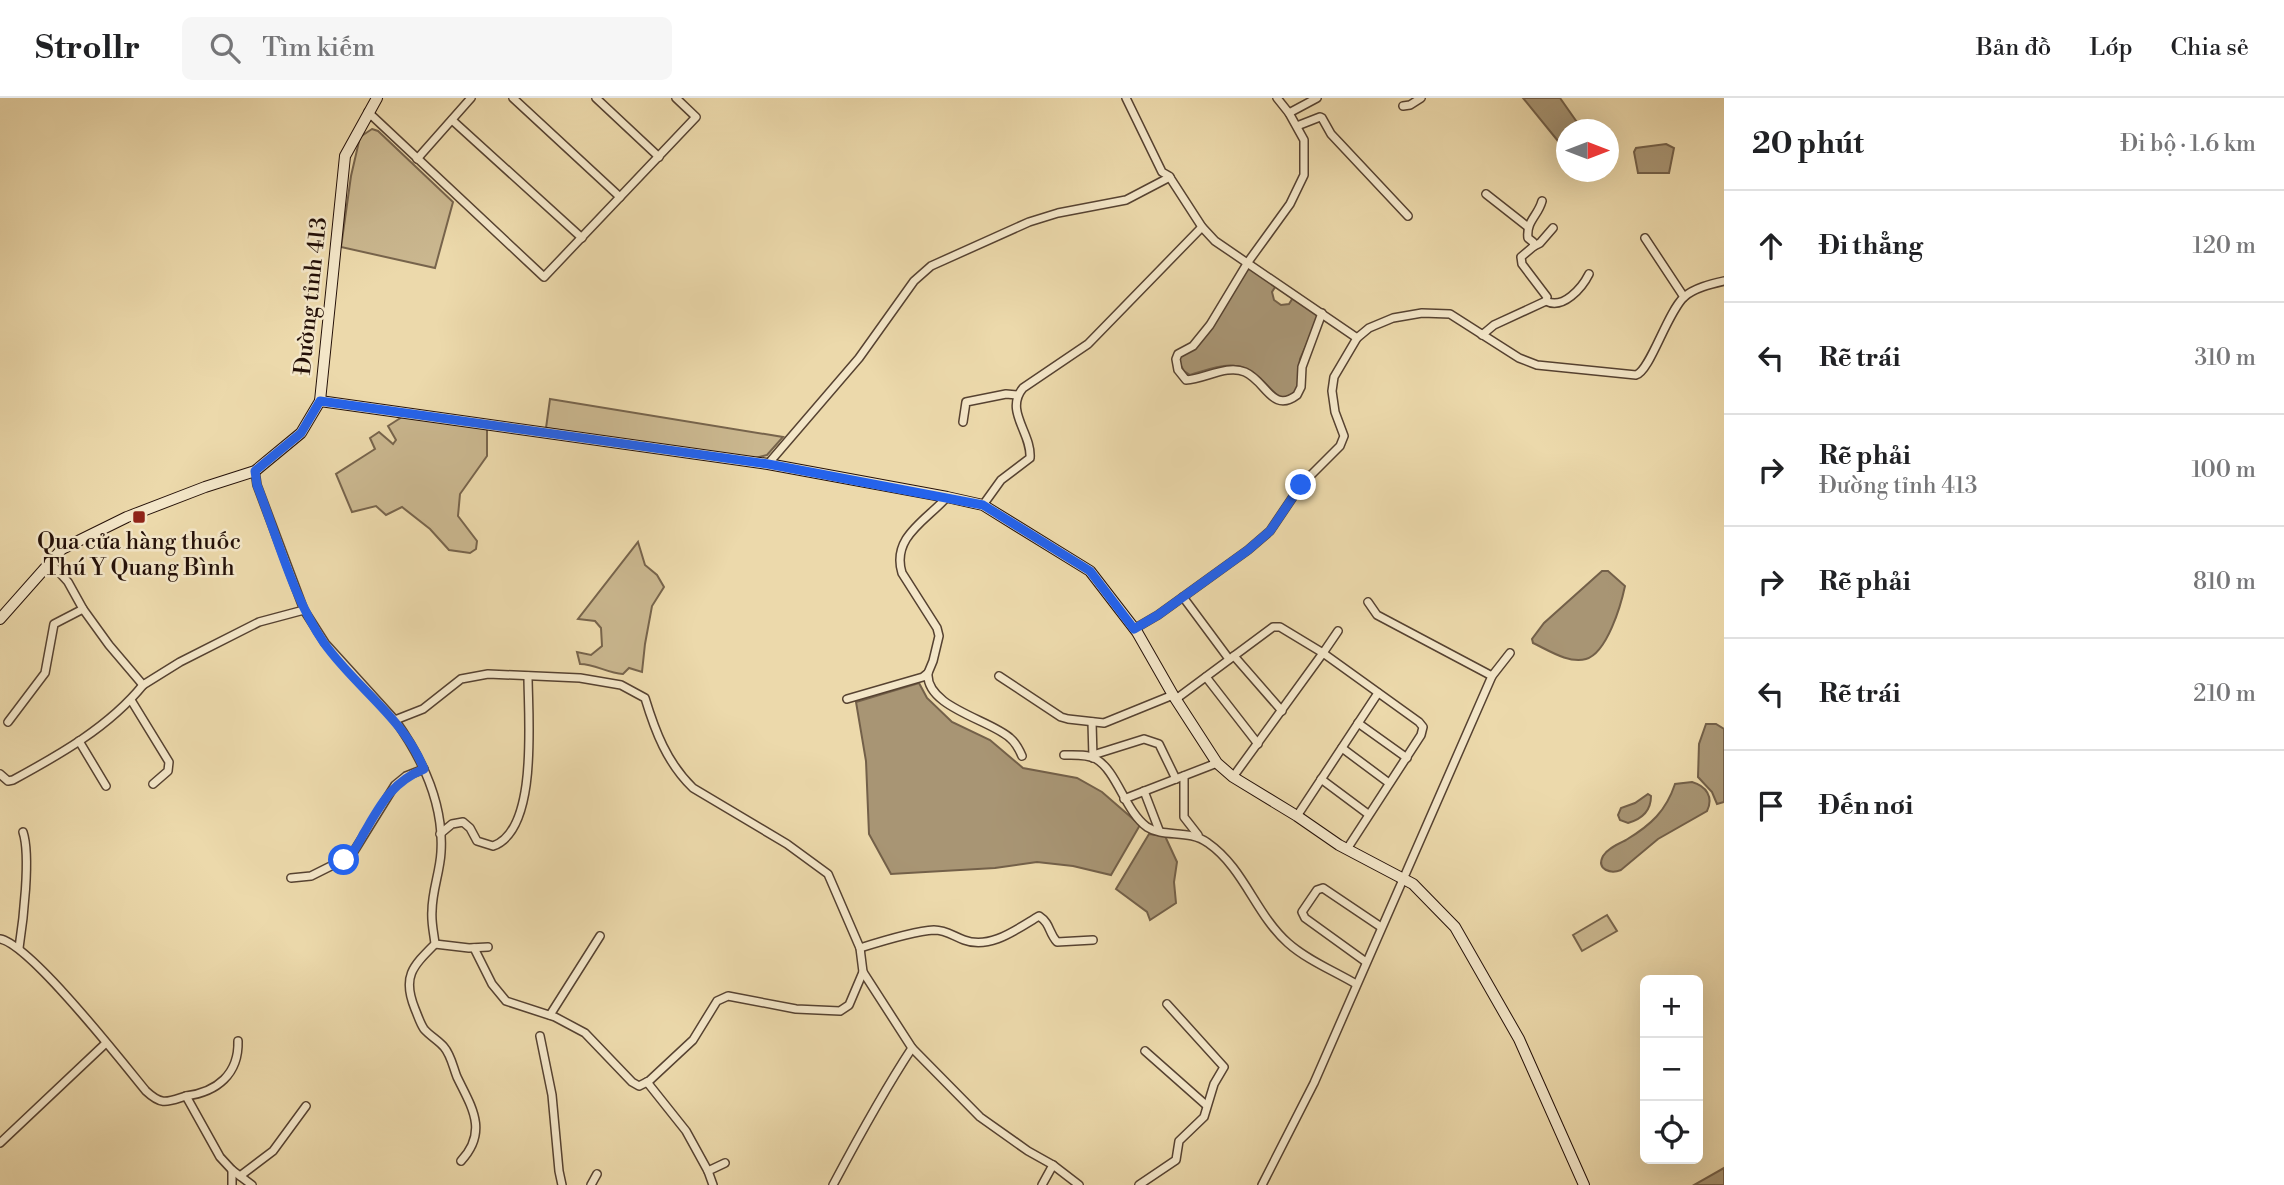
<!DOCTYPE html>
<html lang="vi">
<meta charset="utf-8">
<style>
:root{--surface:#fff;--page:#f6f6f6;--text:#202124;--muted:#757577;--line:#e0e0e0}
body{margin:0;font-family:"Libre Bodoni",serif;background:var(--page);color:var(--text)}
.controls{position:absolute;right:21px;bottom:21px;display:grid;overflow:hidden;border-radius:10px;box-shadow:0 7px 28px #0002}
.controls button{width:63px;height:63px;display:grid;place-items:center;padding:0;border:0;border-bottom:2px solid var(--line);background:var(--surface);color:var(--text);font:35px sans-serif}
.compass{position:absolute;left:1556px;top:21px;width:63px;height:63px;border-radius:50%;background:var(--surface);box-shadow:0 7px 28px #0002;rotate:90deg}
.stop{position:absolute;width:21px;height:21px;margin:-16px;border:5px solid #2563eb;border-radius:50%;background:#fff}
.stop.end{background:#2563eb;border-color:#fff;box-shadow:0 2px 7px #0008}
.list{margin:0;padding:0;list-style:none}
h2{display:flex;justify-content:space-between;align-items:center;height:91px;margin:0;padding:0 28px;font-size:30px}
h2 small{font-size:23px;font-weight:400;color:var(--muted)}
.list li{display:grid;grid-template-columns:46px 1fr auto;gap:21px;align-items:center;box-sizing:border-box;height:112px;padding:0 28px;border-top:2px solid var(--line)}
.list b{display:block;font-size:26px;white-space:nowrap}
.list p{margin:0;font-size:23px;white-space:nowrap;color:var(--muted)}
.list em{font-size:23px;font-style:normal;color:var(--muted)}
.icon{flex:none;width:38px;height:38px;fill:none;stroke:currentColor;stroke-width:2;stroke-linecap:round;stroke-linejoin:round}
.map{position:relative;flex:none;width:1724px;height:1087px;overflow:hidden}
header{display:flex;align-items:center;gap:42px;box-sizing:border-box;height:98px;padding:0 35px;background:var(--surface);border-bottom:2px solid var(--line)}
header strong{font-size:33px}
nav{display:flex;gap:38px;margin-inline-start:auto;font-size:24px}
.search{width:490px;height:63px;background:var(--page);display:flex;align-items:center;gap:18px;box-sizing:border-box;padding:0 24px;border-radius:10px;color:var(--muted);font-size:26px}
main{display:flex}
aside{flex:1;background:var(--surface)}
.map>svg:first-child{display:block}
</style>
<header>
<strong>Strollr</strong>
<div class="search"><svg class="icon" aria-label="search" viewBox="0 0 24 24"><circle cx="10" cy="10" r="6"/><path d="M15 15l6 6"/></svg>Tìm kiếm</div>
<nav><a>Bản đồ</a><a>Lớp</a><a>Chia sẻ</a></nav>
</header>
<main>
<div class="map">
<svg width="1724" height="1087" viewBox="0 0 1724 1087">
<rect width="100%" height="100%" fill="#ecd9ab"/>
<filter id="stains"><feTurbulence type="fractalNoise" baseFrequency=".00286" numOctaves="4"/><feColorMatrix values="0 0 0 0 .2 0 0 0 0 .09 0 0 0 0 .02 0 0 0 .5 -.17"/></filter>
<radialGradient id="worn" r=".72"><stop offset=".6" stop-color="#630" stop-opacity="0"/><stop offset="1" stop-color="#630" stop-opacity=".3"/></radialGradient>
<g fill="#cab78f" stroke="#77644c" stroke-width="2">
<polygon points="372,31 378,33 453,104 435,170 341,149 351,78 360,39"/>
<polygon points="550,301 783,339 767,357 751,361 546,330"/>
<polygon points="402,319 487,331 487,358 460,396 458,418 477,443 476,451 470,455 449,452 430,431 402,409 386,417 376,408 352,414 336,376 375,351 370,340 379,334 393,346 396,342 388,328"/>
<path d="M638,444L645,467L657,477L664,489L652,508L645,546L642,574L629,570L623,576C607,575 595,566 580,566L577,554L591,557L602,548L601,530L595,523L578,521Z"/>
<polygon points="1607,817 1617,833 1582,853 1573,837"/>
</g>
<g fill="#a89574" stroke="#736049" stroke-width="2">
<polygon points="1523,0 1560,0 1579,27 1574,31 1566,32 1566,37 1558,43"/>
<polygon points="1666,46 1674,50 1669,75 1638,75 1634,54 1636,50"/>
<path d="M1250,168L1277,186L1272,194L1274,202L1281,207L1289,206L1294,198L1320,217L1300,261L1297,293L1283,301C1274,296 1267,286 1259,279C1237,259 1214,270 1190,277L1184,273L1177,261L1193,249Z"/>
<path d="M1602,473H1608L1625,488C1621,507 1607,555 1586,561C1569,566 1548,552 1533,545L1532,541L1544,525Z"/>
<polygon points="919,585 927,600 952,624 990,642 1023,670 1077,680 1102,694 1140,727 1111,777 1073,768 1037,764 995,770 891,776 869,736 866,663 856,604"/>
<polygon points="1706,626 1716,626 1724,631 1724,704 1717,706 1712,694 1698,679 1699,646"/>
<path d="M1692,684C1706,688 1714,699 1707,713L1658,741L1621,772C1611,776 1596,772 1603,758C1608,750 1618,746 1626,742C1651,727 1666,713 1675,686Z"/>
<path d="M1648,696L1651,698C1651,713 1642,721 1628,725L1620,722L1618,717L1621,710L1635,705Z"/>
<polygon points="1149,736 1165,738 1177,764 1174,784 1176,805 1150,822 1147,814 1116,791"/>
<polygon points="1724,1070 1724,1087 1694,1087"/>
</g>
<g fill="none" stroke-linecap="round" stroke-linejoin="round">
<defs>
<g id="street">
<polyline points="513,0 620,99"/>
<polyline points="596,0 659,59"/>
<polyline points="1126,0 1162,74 1169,78 1202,129 1215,143 1357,240"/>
<path d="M1277,0L1289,15L1304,42V77L1290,106L1248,164L1210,227L1193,248L1178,256L1176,261L1178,272L1186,282C1205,281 1227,266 1245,274C1266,283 1272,316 1297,297L1301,289L1302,269L1322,215"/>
<polyline points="1403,8 1410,7 1421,0"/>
<polyline points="368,14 544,179 696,19 676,0"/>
<polyline points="1289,15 1317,0"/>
<polyline points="452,22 582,140"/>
<polyline points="1297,28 1320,19 1322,20 1331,36 1408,118"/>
<polyline points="417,61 471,0"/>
<polyline points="1486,96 1528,129"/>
<polyline points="1645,140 1684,199"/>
<polyline points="1534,148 1540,145 1553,130"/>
<path d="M1546,203C1563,212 1582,190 1589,176"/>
<path d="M1482,237L1494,227L1546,203L1547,199L1522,166L1521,159L1534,148L1533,144L1528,140C1526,123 1538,118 1542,103"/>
<polyline points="963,324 966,304 1006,296 1017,297"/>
<polyline points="768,366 859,260 914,183 931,168 1029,124 1058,115 1126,102 1170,79"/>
<path d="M255,373L257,387L304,512L325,545L395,622L423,611L461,581L488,576L580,580L621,587L645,600C655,633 667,665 693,690L787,746L828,776L860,850L863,874L912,950L980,1019L1028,1053L1053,1067L1079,1087"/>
<path d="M983,407L1001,382L1030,360C1032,335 1004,313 1023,290L1088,246L1202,129"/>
<polyline points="49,463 68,484 83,511 109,547 143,587 180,564 259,524 304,512"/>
<polyline points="1183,499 1229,561"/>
<polyline points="1368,504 1377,517 1492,578"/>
<path d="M1134,531L1158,517L1248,452L1270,433L1301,387L1340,348L1344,338L1335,314L1332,293L1334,279L1357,240L1369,230L1393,220L1422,215L1450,216L1519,260L1537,267L1636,277C1650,273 1667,215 1684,199C1694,190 1711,186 1724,183"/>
<polyline points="1234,558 1282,613"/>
<path d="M928,575C925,609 991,622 1010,640C1016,645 1019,651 1022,658"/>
<polyline points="999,578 1061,619 1068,621 1104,625 1173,597"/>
<polyline points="1206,579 1258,646"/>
<path d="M847,601L923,579L928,575L933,563L939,538L937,530L902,475C891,439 927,422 947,399"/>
<polyline points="1176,601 1273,529 1280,529 1323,555 1338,533"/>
<polyline points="131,602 169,664 168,673 153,686"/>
<path d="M395,622C422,660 444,706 441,754C440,774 432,793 432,813C431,824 434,836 435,846C412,869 402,879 415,911C418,918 420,925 424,931C430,938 438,942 444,949C451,957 453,969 457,979C471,1008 489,1033 461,1063"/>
<polyline points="8,624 45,575 54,526 83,511"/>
<polyline points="1092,624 1093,660"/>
<polyline points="1358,625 1407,660"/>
<polyline points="79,643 106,688"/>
<polyline points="1342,650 1389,685"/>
<path d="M1064,657C1074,657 1087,656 1096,661C1117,673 1125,713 1147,729C1164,740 1189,731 1208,745C1244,770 1256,817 1288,845C1307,862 1334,873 1356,886"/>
<polyline points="1093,657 1144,641 1159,646 1176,681"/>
<path d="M0,676L8,683L13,682C59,657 109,629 143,587"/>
<polyline points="1184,678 1184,719 1198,737"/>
<polyline points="1233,679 1323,555 1419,624 1423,629 1421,637 1347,751"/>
<polyline points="1321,681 1368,716"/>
<polyline points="1144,693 1159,732"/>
<polyline points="1124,701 1217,665"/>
<polyline points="1297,718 1378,595"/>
<path d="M440,736L452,726L463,724L470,730L477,743L493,748C539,732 528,618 528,578"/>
<polyline points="291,780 311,778 351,758 395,687 406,678 424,671"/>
<path d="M0,841C30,846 123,965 146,993C162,1008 167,1004 186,998L220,1059L232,1072L252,1087"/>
<polyline points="435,846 469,850 488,849"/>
<path d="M19,850C23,824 31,758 23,734"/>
<polyline points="474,850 492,886 506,903 555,919 585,935 632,984 639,988 649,983 693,942 717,903 728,898 796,911 840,913 849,907 863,874"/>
<path d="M860,850C879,844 915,833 934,832C946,832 953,838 964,842C990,852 1017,831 1039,818C1051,826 1048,834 1057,844L1093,842"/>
<polyline points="1366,864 1305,820 1302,814 1317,792 1323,790 1381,829"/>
<polyline points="550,917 600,838"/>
<polyline points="540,938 552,997 559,1073 562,1087"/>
<polyline points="1145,953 1206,1007"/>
<polyline points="647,984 686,1033 708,1073"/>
<path d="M186,998C217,994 239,976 238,943"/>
<polyline points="0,1045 106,945"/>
<polyline points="240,1078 273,1053 306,1008"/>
<polyline points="232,1087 232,1072"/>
<polyline points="591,1087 597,1076"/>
<polyline points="713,1087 708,1073 725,1065"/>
<path d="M833,1087C858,1040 883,994 912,950"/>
<polyline points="1042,1087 1053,1067"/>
<polyline points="1139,1087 1176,1062 1179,1043 1204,1019 1214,986 1224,969 1167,906"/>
<polyline points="1262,1087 1314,985 1492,578 1510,555"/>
</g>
<g id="secondary">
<polyline points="320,303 768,366 947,399 983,407 1090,473 1137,534 1173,597 1217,665 1233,679 1297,718 1339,747 1413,786 1455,829 1519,941 1584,1087"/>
<polyline points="0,521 62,451 127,419 205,389 255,373 301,335 320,303 345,58 377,0"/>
</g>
</defs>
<use href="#street" stroke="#564231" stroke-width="10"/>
<use href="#secondary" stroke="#241008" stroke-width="12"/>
<use href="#street" stroke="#f3e6c8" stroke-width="7"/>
<use href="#secondary" stroke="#f3e6c8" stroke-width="10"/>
</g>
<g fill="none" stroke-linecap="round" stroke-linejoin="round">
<path stroke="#2563eb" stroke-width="9" d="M344,762C354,755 358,746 364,735C381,706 392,684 424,671C403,619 356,590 324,545C293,500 277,438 257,387L255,373L301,335L320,303L768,366L983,407L1090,473L1134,531L1158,517L1248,452L1270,433L1301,387"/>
</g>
<rect fill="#8f2418" stroke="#f3e6c8" stroke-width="2.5" x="132" y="412" width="14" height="14" rx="3.5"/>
<g text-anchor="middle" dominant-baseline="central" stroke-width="5" stroke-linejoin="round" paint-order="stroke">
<g font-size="23" fill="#241008" stroke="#f3e6c8">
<text transform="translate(311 198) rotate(-84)">Đường tỉnh 413</text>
</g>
<g font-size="23" fill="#241008" stroke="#f3e6c8">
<text x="139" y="444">Qua cửa hàng thuốc<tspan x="139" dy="26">Thú Y Quang Bình</tspan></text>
</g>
</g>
<rect width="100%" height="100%" filter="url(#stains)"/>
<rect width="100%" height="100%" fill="url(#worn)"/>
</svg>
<div class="controls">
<button>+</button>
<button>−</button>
<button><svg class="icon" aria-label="locate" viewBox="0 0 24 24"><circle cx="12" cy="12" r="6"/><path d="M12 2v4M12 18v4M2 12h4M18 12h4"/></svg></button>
</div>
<svg class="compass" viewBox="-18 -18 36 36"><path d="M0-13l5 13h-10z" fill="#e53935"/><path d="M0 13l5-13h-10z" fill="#757577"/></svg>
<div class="stop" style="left:344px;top:762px"></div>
<div class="stop end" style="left:1301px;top:387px"></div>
</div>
<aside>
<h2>20 phút<small>Đi bộ · 1.6 km</small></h2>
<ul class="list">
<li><svg class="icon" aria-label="ahead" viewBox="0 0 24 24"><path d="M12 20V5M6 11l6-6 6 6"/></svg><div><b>Đi thẳng</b></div><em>120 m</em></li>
<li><svg class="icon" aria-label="left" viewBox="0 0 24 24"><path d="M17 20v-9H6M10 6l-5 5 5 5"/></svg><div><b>Rẽ trái</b></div><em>310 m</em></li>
<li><svg class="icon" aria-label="right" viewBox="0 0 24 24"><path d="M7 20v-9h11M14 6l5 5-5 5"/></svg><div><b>Rẽ phải</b><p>Đường tỉnh 413</p></div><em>100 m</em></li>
<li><svg class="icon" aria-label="right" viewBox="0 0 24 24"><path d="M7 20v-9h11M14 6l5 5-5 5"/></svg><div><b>Rẽ phải</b></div><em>810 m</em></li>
<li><svg class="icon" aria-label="left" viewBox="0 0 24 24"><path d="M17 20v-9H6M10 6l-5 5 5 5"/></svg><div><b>Rẽ trái</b></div><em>210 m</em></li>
<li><svg class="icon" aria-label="arrive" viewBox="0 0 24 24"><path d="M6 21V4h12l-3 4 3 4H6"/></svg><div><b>Đến nơi</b></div></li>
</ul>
</aside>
</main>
